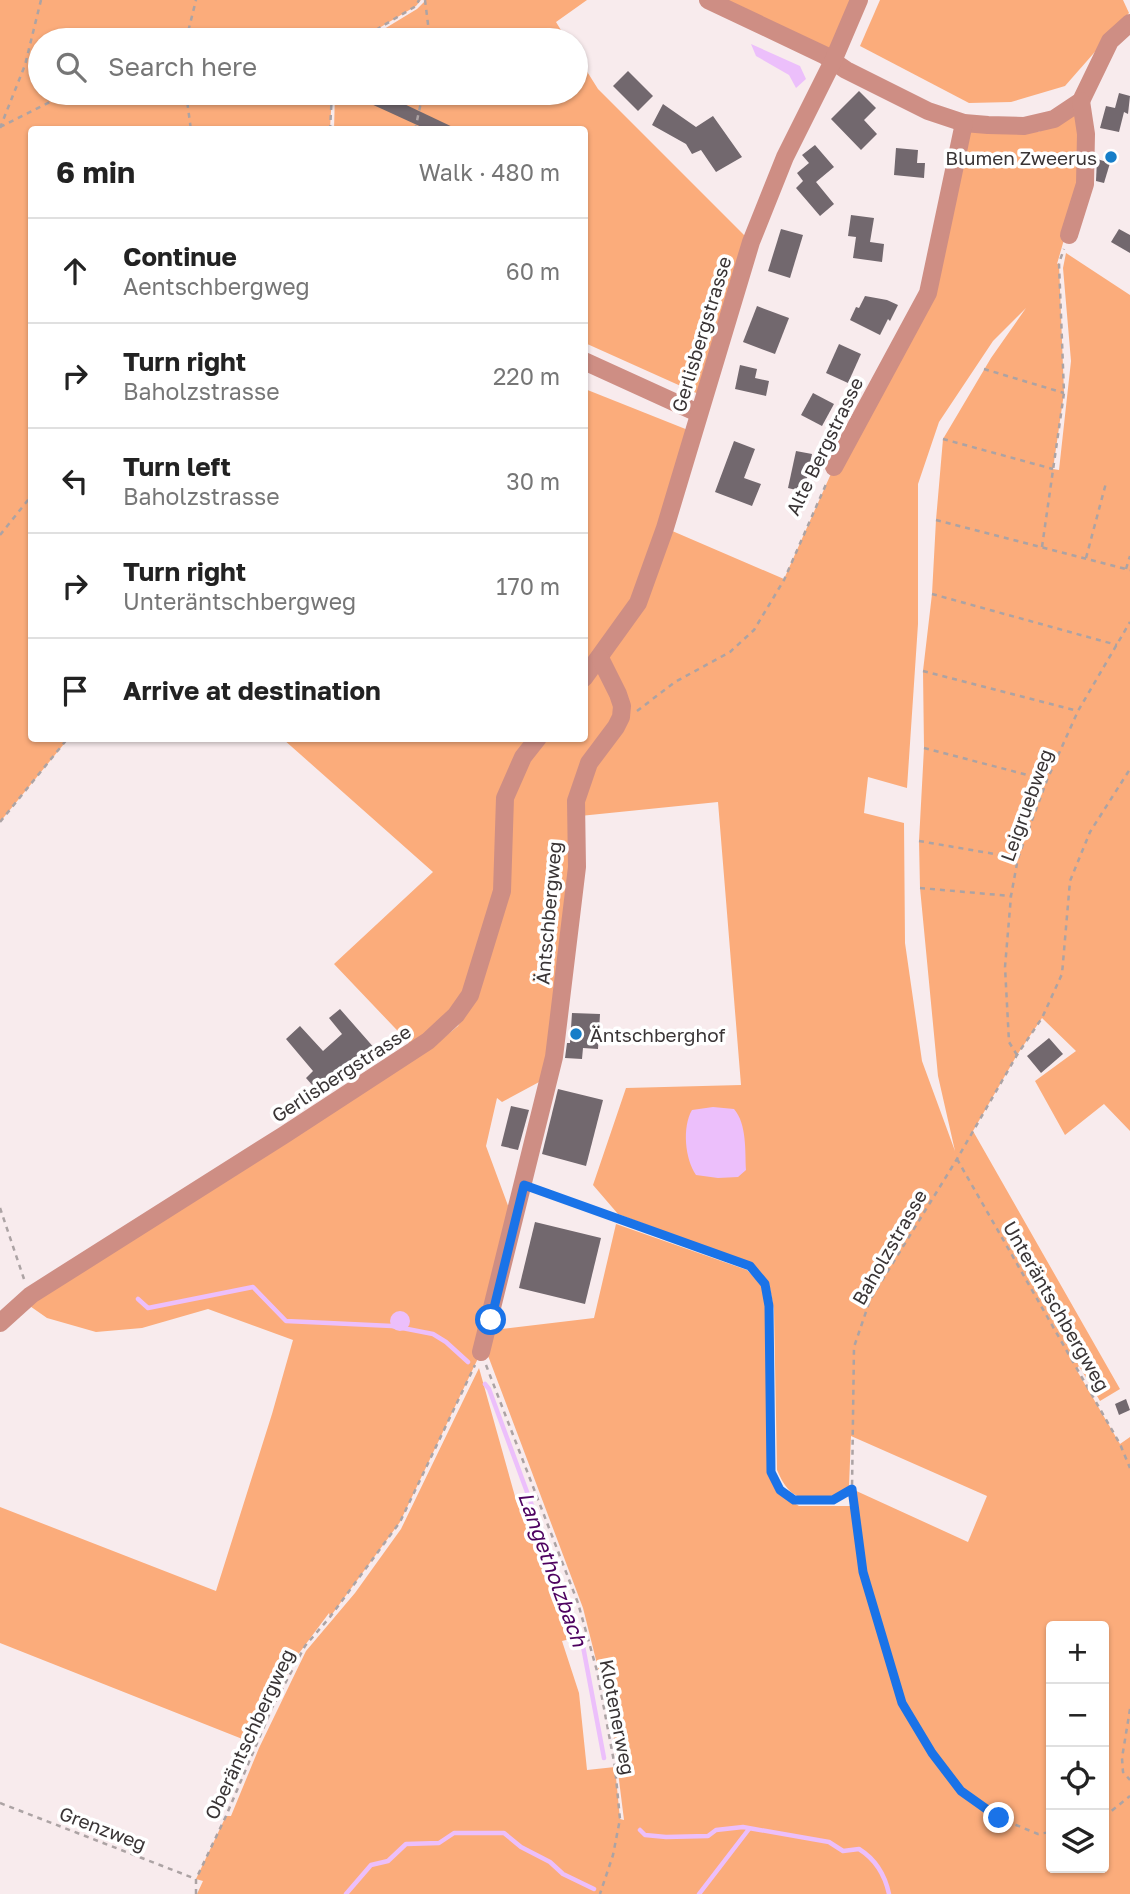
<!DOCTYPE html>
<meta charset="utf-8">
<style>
:root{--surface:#fff;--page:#f2f2f2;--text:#222;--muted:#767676;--line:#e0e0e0}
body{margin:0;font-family:"Golos Text",sans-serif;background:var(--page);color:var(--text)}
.controls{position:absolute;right:21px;bottom:21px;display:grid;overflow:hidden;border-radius:7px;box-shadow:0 2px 5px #0004}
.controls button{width:63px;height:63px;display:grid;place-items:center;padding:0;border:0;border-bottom:2px solid var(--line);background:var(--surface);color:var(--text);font:35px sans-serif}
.stop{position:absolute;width:21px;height:21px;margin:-16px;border:5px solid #1a73e8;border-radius:50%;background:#fff}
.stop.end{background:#1a73e8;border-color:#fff;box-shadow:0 2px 7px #0008}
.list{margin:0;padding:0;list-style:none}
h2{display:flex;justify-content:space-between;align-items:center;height:91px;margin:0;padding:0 28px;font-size:30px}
h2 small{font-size:23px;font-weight:400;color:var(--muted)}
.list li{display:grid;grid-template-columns:46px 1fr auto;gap:21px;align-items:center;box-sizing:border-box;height:105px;padding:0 28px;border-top:2px solid var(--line)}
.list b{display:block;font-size:26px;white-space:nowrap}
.list p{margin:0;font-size:23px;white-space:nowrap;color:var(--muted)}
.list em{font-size:23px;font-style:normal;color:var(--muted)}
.icon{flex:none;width:38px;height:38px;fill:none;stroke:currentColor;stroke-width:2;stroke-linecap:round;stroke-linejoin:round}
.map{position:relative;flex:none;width:1130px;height:1894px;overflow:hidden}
.search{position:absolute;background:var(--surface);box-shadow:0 2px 5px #0004;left:28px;top:28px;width:560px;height:77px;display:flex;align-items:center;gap:18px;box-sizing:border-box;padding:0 24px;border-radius:38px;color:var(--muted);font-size:26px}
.panel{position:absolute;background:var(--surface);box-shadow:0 2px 5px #0004;left:28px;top:126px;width:560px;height:616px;border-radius:7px}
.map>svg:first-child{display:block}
</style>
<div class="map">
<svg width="1130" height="1894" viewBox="0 0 1130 1894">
<rect width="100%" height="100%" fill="#f8ebed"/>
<g fill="#fbac7b" fill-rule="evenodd">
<polygon points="0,0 421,0 416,6 359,40 40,40 40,93 332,93 330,129 32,130 32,738 68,739 0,822"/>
<polygon points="426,0 587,0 556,22 567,40 366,40 417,9"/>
<polygon points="708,0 859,0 833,61"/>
<polygon points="880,0 1123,0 1129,13 1065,86 1011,102 969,103 860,46"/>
<polygon points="576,54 598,89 751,242 703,396 585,343 584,130 334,130 335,93 576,93"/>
<path d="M1080,113V184L1057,264L1059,263L1064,393L1053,469L1059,470L1071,361L1063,268L1066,253L1130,295V1131L1104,1104L1065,1135L1035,1081L1076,1051L1042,1018L1017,1055L973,1131L1120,1389L1100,1401L1079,1366L1076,1369L1120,1444L1130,1437V1894H197L203,1881L196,1879L226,1816H231L259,1748L306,1651L355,1593L401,1529L479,1368L516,1500L574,1638L562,1641L579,1693L587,1770L615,1767L620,1819L624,1820L612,1724L583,1608L487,1353L493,1330L594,1318L616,1224L747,1270L761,1285L766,1307L768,1471L777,1493L799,1506H850L852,1489L968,1542L987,1496L851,1436L849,1486L834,1500C803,1498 791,1503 777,1470L774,1309L769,1283L751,1264L618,1214L593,1185L626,1088L741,1085L718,802L570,817L571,867L547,1054L541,1081L502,1102L497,1098L486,1146L513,1219L481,1352L400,1522L330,1617L329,1613L294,1660L255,1744L0,1643V1507L216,1591L272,1414L293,1340L208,1309L142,1328L96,1332L47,1318L27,1304L431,1048L458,1026L476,998L512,799L529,762L547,739L584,738L585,688L643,608L670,530L784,579L834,467L928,293L964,123L1000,132H1038ZM1026,308L991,358L943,439L936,520L932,594L923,671L924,748L919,841L920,888L938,1076L955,1151L922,1061L905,943L904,823L864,813L868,777L907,788L918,624V484L939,422L993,341ZM1051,1626H1104V1868H1051Z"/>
<polygon points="585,389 688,430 634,599 585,669"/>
<polygon points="283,739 532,739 520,755 498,891 466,993 413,1047 334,964 433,872"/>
</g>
<g fill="#ecbffb">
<polygon points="751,44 800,66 806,79 796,88 789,75 756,56"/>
<path d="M713,1107L734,1109C747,1124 745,1151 746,1170L738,1177L718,1178L696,1175C685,1159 682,1127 692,1110Z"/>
<circle cx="400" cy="1321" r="10"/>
</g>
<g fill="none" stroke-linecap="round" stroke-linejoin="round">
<g stroke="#ecbffb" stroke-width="4.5">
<polyline points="138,1299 148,1308 253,1287 286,1321 392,1326 433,1334 446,1342 468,1362"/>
<polyline points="485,1384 489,1389 582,1641 604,1758"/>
<path d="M640,1830L645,1835L666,1837L708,1836L716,1830L743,1827L829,1842L843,1851L859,1849C875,1859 885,1875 889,1894"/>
<polyline points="346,1894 371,1865 388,1861 406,1844 439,1843 454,1833 504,1833 521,1847 550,1862 563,1874 594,1889"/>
<polyline points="699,1894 749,1829"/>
</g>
</g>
<g fill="#72686e">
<polygon points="628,71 653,96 638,111 613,86"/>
<polygon points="859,91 876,108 864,120 877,134 861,150 831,119"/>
<polygon points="374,93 381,93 459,130 428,130 369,103"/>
<polygon points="1119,93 1130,96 1128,114 1124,112 1119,132 1100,128 1106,106 1115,108"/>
<polygon points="663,104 696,127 713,116 742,157 716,172 701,150 692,154 686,144 652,125"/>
<polygon points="815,145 834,167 816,182 834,204 820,216 796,188 803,181 797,173 809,163 802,155"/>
<polygon points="896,148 918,150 917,163 925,163 924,178 894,175"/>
<polygon points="1097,159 1110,163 1104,183 1096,181"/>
<polygon points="851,215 874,218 870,242 884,244 882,262 853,258 856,237 848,236"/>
<polygon points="781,229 803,235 790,278 768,271"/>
<polygon points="1119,229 1130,235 1130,253 1111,242"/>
<polygon points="865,296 887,300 898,305 890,321 888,319 880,335 850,320 856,307 859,308"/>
<polygon points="757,306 789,318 775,354 743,342"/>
<polygon points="839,344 861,354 848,383 826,373"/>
<polygon points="740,365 757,369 755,378 769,381 766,396 735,389"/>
<polygon points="813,393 834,404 822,426 801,415"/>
<polygon points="734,441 755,449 744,478 761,484 752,506 715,492"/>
<polygon points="796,451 812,454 804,492 788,488"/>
<polygon points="340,1009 376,1050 330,1090 328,1087 320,1094 306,1078 313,1071 286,1039 300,1026 323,1051 342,1034 329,1018"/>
<polygon points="572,1013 600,1014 598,1049 583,1048 582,1059 565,1058 567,1043 570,1043"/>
<polygon points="1049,1038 1063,1054 1041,1073 1027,1056"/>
<polygon points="558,1089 603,1100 586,1166 542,1154"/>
<polygon points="511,1106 529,1110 518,1150 501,1146"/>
<polygon points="535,1222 601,1238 585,1304 519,1288"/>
<polygon points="1126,1399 1130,1410 1119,1415 1115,1404"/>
</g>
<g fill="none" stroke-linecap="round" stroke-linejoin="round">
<g stroke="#aca3a4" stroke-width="2.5" stroke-dasharray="5 5" stroke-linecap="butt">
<polyline points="425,0 430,40"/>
<polyline points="171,40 186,31"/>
<polyline points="186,40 196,0"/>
<polyline points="359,40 416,6 419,0"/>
<polyline points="186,93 191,130"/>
<polyline points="0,127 68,93"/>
<polyline points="0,128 25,65 41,0"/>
<polyline points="330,130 332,93"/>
<polyline points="415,130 423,93"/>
<polyline points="984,369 1064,393"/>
<polyline points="943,439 1053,469"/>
<polyline points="936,520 1130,570"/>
<polyline points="0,535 32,495"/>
<polyline points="1042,547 1064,393 1059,263 1064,249"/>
<polyline points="1086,558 1106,483"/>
<polyline points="1126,569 1130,556"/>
<polyline points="932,594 1117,645"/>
<polyline points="923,671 1078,711"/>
<polyline points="637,711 675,682 730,652 754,630 784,580 827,482"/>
<polyline points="924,748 1047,780"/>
<polyline points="0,822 68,738"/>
<polyline points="919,841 1018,858"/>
<polyline points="920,888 1011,896"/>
<polyline points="1017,1055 1009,1042 1005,967 1011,896 1018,858 1047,780 1078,711 1130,622"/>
<polyline points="957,1159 1120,1444 1130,1468"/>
<polyline points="538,1190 750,1266 765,1284 770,1306 771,1472 780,1490 795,1500 833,1501 852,1489 854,1347 870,1300 957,1159 1017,1055 1042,1018 1062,974 1070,881 1090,832 1130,769"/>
<polyline points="0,1208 24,1279"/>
<polyline points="486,1365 578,1603 597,1671 615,1767 620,1819 613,1855 600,1894"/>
<polyline points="852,1490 863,1572 902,1703 932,1753 961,1791 999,1818 1038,1834 1051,1832"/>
<polyline points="1130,1709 1122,1758 1123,1772 1130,1780"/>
<polyline points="0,1803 196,1879"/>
<polyline points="1104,1817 1130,1796"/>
<polyline points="196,1894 196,1879 226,1816 272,1708 305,1646 330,1617 400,1522 475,1365"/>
</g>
<g stroke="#ce8e84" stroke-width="18">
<polyline points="708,0 824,55 846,70 928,111 964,123 988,125 1024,126 1054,119 1081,101 1110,41 1130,23"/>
<polyline points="1069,235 1085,184 1086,134 1081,101"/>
<polyline points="584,361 698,413"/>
<polyline points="834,467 928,293 964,123"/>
<polyline points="584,678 638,603 665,528 751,242 785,157 833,61 859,0"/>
<polyline points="0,1323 31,1295 284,1135 428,1041 456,1015 470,995 502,891 505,798 523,757 538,738"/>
<polyline points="481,1352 554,1057 577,867 576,801 589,763 616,727 621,717 622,706 618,694 600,658"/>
</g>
</g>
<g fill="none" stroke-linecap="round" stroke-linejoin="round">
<polyline stroke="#1a73e8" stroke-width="9" points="491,1320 524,1185 750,1266 765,1284 769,1306 771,1472 780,1490 794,1500 833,1500 852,1489 863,1572 902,1703 932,1753 961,1791 999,1818"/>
</g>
<g fill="#167dc8" stroke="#fff" stroke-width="2.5">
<circle cx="1111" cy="157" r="7"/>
<circle cx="576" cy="1034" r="7"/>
</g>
<g text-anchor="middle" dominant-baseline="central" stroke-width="7" stroke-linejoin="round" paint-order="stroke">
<g font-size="19" fill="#393435" stroke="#fff" text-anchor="end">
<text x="1097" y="157">Blumen Zweerus</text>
<text x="590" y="1034" text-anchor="start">Äntschberghof</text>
</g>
<g font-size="19" fill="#393435" stroke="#fff">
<text transform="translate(701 334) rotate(-73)">Gerlisbergstrasse</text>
<text transform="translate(824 446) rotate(-64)">Alte Bergstrasse</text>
<text transform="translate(1026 805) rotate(-70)">Leigruebweg</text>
<text transform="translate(548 913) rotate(-85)">Äntschbergweg</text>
<text transform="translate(341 1073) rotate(-33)">Gerlisbergstrasse</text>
<text transform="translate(889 1247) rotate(-60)">Baholzstrasse</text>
<text transform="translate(1057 1306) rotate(60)">Unteräntschbergweg</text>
<text transform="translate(618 1717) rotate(79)">Klotenerweg</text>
<text transform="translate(249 1734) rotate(-65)">Oberäntschbergweg</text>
<text transform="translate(103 1828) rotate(21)">Grenzweg</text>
</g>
<g font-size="21" font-style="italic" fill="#4e0360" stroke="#fff">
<text transform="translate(553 1569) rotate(70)">Langetholzbach</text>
</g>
</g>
</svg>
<div class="controls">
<button>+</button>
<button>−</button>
<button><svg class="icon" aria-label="locate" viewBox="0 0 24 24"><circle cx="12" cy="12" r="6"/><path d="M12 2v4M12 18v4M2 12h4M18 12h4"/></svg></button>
<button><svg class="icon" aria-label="layers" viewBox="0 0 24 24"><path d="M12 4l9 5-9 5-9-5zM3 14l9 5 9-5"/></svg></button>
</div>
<div class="stop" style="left:491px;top:1320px"></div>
<div class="stop end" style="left:999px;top:1818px"></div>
<div class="search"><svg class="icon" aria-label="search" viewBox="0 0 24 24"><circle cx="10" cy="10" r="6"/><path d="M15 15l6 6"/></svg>Search here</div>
<section class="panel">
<h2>6 min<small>Walk · 480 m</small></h2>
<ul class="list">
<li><svg class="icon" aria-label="ahead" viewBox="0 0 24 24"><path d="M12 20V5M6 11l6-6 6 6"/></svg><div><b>Continue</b><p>Aentschbergweg</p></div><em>60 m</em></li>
<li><svg class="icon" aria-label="right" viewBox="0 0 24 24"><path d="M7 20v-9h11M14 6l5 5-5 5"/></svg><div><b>Turn right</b><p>Baholzstrasse</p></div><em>220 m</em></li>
<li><svg class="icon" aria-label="left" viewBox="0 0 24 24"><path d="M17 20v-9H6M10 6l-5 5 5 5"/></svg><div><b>Turn left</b><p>Baholzstrasse</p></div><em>30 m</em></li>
<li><svg class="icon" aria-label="right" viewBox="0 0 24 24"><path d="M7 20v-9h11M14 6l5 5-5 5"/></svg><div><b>Turn right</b><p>Unteräntschbergweg</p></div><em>170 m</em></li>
<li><svg class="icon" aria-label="arrive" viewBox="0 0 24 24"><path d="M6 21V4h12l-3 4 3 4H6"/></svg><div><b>Arrive at destination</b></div></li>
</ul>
</section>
</div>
